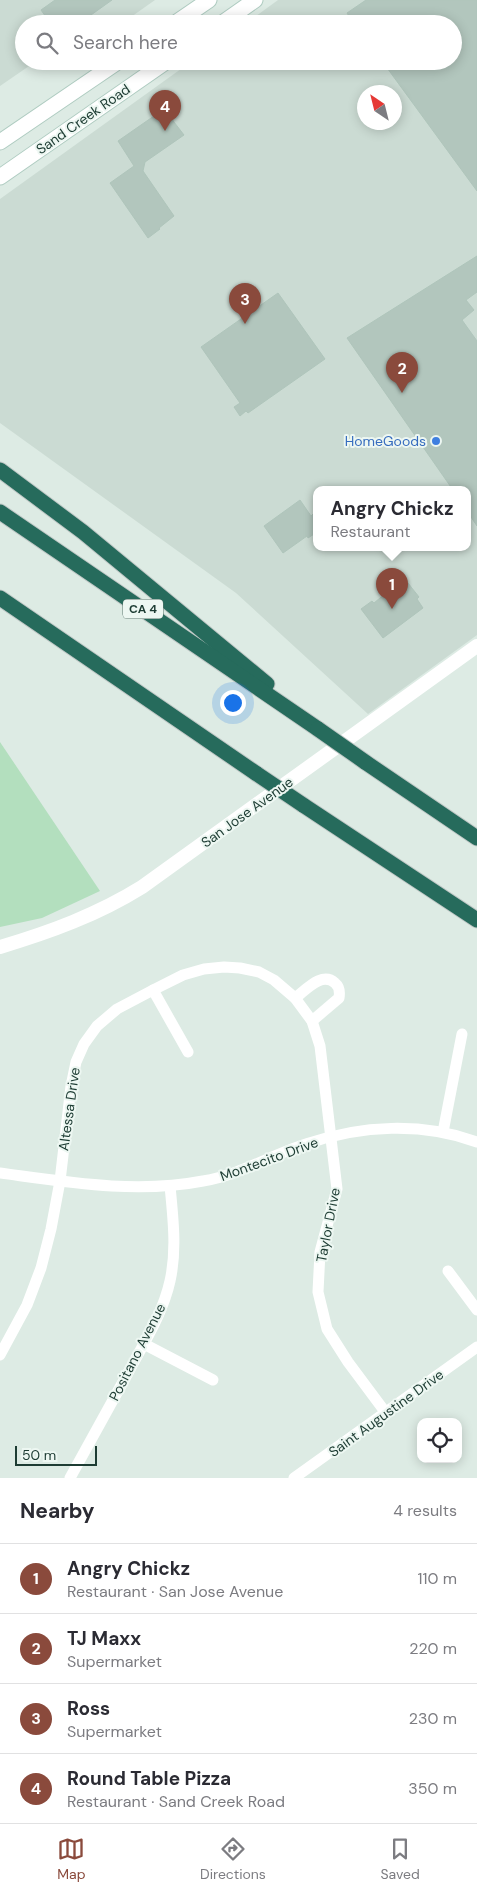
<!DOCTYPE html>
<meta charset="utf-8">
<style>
:root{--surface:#fff;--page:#f2f2f3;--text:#2b2b33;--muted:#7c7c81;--line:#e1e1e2;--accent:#8a4a3c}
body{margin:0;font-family:"DM Sans",sans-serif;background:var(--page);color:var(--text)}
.controls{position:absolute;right:15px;bottom:15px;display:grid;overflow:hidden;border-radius:10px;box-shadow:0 2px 12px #0003}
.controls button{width:45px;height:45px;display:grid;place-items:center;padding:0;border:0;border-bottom:1px solid var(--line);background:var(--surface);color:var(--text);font:25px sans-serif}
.compass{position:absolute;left:357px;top:85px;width:45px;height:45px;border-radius:50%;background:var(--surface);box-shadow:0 2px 12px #0003;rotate:325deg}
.scale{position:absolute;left:15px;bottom:12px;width:82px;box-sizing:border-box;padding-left:5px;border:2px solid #1d3c33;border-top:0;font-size:14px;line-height:18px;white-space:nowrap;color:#1d3c33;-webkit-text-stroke:4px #edf7f2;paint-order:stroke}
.you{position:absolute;left:232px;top:702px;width:18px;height:18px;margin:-12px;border:4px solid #fff;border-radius:50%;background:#1a73e8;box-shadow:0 0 0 8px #1a73e833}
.badge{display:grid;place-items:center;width:32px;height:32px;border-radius:50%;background:var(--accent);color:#fff;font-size:16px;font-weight:700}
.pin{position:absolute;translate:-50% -41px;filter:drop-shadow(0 1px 2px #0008)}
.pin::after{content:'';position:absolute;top:26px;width:18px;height:15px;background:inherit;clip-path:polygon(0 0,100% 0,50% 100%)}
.popup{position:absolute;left:313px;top:486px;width:158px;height:65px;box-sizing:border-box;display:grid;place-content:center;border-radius:10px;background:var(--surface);filter:drop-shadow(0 1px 4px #0005);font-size:16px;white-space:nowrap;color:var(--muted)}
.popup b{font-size:19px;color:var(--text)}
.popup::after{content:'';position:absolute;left:50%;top:100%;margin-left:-10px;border:10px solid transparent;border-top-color:var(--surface)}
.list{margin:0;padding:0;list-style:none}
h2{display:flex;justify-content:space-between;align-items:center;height:65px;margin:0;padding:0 20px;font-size:21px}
h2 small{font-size:16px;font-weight:400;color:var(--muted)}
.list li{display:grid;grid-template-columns:32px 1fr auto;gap:15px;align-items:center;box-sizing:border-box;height:70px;padding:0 20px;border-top:1px solid var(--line)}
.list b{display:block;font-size:19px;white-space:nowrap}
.list p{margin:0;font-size:16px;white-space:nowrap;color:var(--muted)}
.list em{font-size:16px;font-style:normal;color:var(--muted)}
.icon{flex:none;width:28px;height:28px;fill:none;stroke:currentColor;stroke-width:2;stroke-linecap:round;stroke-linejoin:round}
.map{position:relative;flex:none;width:477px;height:1478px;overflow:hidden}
.search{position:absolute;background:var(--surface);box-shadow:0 2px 12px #0003;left:15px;right:15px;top:15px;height:55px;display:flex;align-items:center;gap:12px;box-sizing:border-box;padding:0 18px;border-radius:28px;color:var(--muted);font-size:19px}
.sheet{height:345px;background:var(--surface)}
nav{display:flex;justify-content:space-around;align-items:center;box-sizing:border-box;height:70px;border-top:1px solid var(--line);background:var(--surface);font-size:14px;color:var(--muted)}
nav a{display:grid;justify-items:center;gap:2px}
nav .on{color:var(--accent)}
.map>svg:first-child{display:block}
</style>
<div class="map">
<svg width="477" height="1478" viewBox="0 0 477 1478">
<rect width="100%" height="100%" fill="#ddebe4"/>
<g fill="#cbdbd3" fill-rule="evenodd">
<polygon points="0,0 155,0 121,24 24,24 24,61 42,61 32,64 0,86"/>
<path d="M278,0H477V635L368,714L236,593L0,423V199L192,61H453V24H245ZM364,92H394V122H364ZM317,490H467V548H317Z"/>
</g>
<polygon fill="#b3dfbe" points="0,742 100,891 42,918 0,927"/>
<g fill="#b2c6bd" stroke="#afc5bb">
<polygon points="55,0 112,0 91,15 95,20 90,24 51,24 41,10"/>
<polygon points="366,0 477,0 477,191 382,61 453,61 453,24 354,24 347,13"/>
<polygon points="164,109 184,135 145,162 143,171 174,216 159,228 160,229 148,238 110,183 134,166 118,141"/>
<polygon points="477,256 477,292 466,300 474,310 462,320 477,341 477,526 467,511 467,490 453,490 347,338"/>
<polygon points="278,293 325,359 248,413 246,411 240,416 234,407 240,403 201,347"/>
<polygon points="300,500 311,516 313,514 317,521 317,532 308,538 307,536 283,553 264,526"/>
<polygon points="404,578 419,597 417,599 423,608 383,638 361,609 372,601 374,603"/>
</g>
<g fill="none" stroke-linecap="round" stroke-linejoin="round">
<defs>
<g id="secondary">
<polyline points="174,24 209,0"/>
<polyline points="221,24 255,0"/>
<polyline points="0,142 119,61"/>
<polyline points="0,177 167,61"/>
</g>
<g id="motorway">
<polyline points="0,470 83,532 267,684"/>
<polyline points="0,512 318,729"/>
<polyline points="0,598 257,774"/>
<polyline points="365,762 477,838"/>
<polyline points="303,805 477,920"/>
</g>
</defs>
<use href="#secondary" stroke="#afccc1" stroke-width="17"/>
<use href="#motorway" stroke="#c0c8c6" stroke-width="17"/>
<g stroke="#fff" stroke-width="11">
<polyline points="153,990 188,1052"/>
<path d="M295,998C306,990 322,971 335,983C340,987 340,992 339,998L312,1021"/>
<polyline points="443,1132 462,1034"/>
<path d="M0,1173C67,1182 136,1194 203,1181C240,1175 271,1155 306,1144C361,1125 422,1122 477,1142"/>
<polyline points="448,1271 477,1310"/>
<polyline points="144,1344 213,1380"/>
<polyline points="0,1355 27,1305 41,1268 51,1229 60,1181 71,1086 76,1062 84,1044 97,1026 117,1009 153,990 183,975 204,969 224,967 240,968 259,972 274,980 295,998 312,1021 320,1046 337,1189 320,1252 318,1292 327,1329 348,1362 386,1413"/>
<path d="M70,1478C90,1442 109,1407 129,1371C144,1343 163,1313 170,1281C177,1250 173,1218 170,1186"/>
<polyline points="294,1478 477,1347"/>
</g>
<path stroke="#fff" stroke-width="14" d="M0,947C50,932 97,915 142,887L477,646"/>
<use href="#secondary" stroke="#fff" stroke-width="15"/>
<use href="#motorway" stroke="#266b5c" stroke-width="15"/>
<defs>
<g id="motorway-bridge">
<polyline points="318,729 365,762"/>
<polyline points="257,774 303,805"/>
</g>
</defs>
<use href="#motorway-bridge" stroke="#c0c8c6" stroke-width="17" stroke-linecap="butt"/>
<use href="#motorway-bridge" stroke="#266b5c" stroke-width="15"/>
</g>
<circle fill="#3f7fe0" stroke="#edf7f2" stroke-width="2" cx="436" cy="441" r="5"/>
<g text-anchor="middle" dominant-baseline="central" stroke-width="4" stroke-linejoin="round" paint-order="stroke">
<rect fill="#edf7f2" stroke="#5b746c" stroke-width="1" x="123" y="599.5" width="40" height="19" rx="4"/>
<g font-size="12" font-weight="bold" fill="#1d3c33">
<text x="143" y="609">CA 4</text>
</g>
<g font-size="14" fill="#1d3c33" stroke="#edf7f2">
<text transform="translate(83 119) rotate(-35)">Sand Creek Road</text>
<text transform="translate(247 812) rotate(-36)">San Jose Avenue</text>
<text transform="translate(69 1109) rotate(-82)">Altessa Drive</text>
<text transform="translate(269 1159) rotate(-20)">Montecito Drive</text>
<text transform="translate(328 1225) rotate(-79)">Taylor Drive</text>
<text transform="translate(137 1352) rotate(-63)">Positano Avenue</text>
<text transform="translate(386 1413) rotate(-36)">Saint Augustine Drive</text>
</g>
<g font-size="14" fill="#366cbe" stroke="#edf7f2" text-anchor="end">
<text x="426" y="441">HomeGoods</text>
</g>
</g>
</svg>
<div class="controls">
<button><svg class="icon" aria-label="locate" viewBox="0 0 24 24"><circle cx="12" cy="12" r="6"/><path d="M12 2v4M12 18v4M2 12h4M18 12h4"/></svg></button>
</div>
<svg class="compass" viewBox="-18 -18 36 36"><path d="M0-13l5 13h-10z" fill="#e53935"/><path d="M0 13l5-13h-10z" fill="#7c7c81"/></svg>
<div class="scale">50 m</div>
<div class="you"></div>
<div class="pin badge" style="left:392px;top:609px">1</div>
<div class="popup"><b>Angry Chickz</b>Restaurant</div>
<div class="pin badge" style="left:402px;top:393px">2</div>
<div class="pin badge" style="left:245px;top:324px">3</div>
<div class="pin badge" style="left:165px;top:131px">4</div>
<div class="search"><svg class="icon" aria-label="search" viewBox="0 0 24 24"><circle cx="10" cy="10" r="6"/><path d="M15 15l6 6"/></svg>Search here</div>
</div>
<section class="sheet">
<h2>Nearby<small>4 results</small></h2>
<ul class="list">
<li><span class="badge">1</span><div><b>Angry Chickz</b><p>Restaurant · San Jose Avenue</p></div><em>110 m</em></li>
<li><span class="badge">2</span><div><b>TJ Maxx</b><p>Supermarket</p></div><em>220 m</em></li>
<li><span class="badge">3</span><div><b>Ross</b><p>Supermarket</p></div><em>230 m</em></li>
<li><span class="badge">4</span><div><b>Round Table Pizza</b><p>Restaurant · Sand Creek Road</p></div><em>350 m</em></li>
</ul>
</section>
<nav>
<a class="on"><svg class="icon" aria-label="map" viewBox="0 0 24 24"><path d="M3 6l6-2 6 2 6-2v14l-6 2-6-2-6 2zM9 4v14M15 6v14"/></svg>Map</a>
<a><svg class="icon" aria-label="directions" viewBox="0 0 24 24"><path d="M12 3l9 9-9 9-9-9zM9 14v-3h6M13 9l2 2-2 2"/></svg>Directions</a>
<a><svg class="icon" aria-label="saved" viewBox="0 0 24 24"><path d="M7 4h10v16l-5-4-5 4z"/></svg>Saved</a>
</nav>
